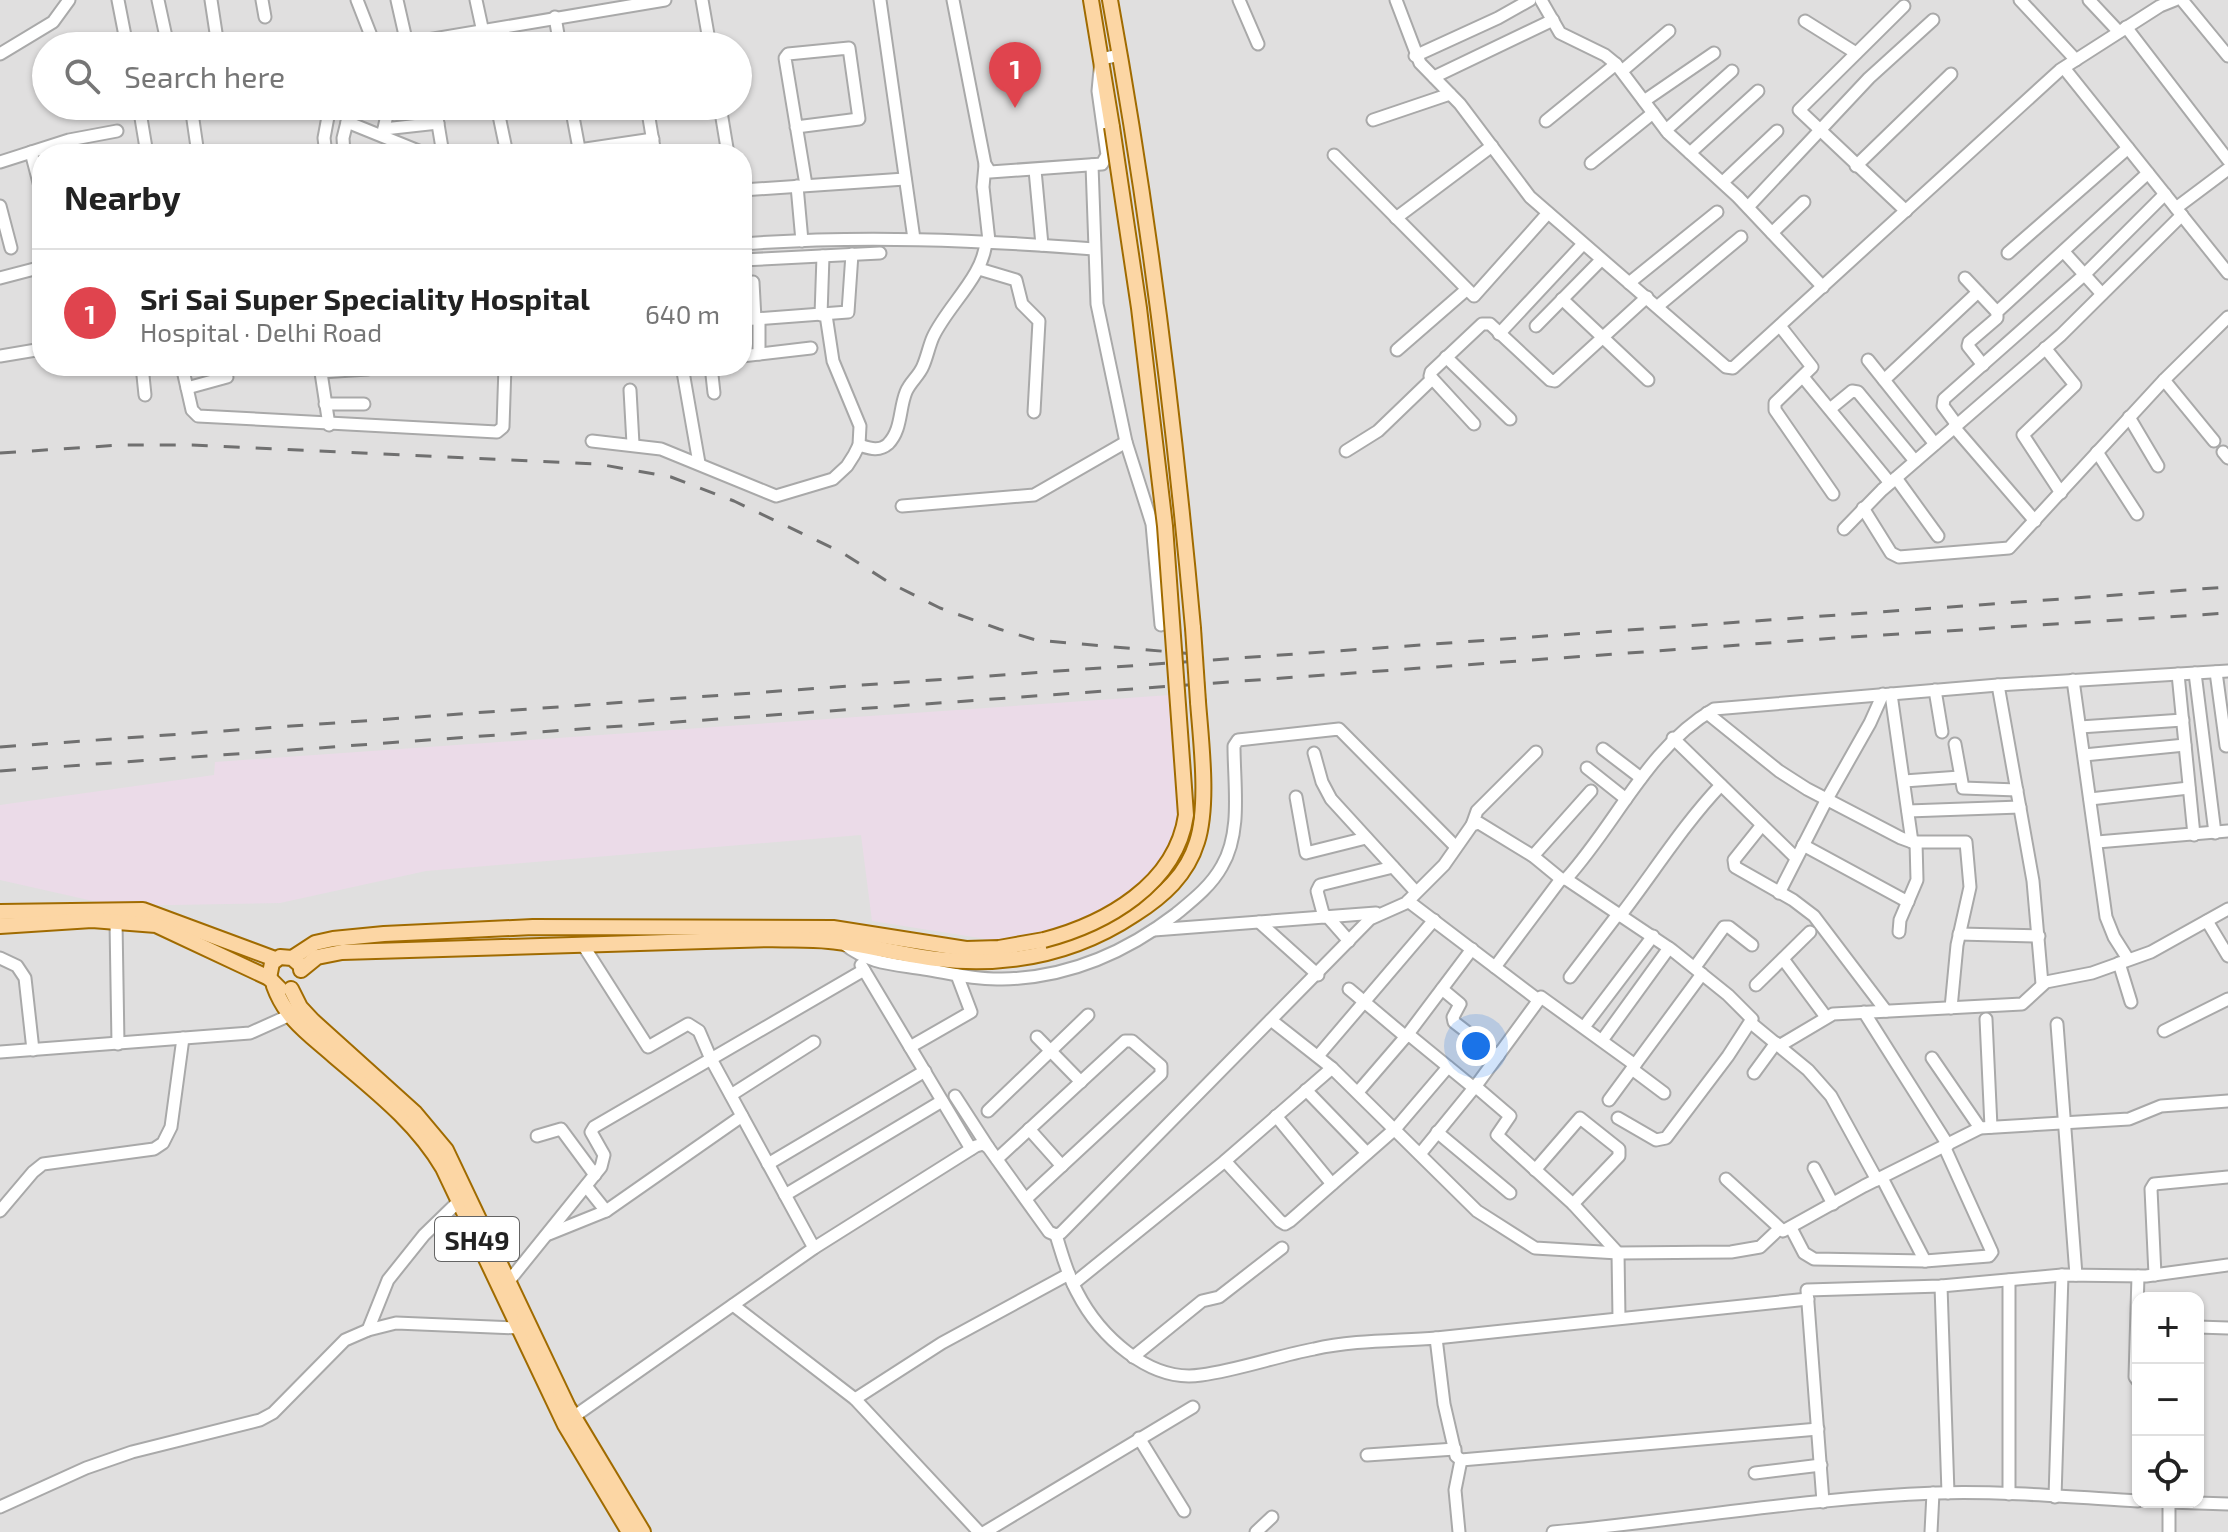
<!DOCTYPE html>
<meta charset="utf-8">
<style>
:root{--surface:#fff;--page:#f2f2f2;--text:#222;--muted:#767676;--line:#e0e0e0;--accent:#0b8043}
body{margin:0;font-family:"Exo 2",sans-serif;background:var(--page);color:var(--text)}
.controls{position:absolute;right:24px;bottom:24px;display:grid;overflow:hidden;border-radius:16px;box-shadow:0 2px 6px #0004}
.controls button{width:72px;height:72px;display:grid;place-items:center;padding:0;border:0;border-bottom:2px solid var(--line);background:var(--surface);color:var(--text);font:40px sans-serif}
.you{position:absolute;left:1476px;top:1046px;width:28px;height:28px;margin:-20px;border:6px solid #fff;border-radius:50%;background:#1a73e8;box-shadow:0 0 0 12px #1a73e833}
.badge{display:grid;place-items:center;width:52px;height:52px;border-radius:50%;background:var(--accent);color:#fff;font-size:26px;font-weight:700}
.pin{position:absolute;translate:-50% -66px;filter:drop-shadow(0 2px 4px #0008)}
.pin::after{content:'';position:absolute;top:42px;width:28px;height:24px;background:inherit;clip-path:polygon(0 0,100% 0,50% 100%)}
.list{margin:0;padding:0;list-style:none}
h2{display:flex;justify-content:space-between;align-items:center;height:104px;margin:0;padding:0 32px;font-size:34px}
h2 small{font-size:26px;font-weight:400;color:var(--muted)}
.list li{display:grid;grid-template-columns:52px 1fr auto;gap:24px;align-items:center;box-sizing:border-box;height:128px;padding:0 32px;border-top:2px solid var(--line)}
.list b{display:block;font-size:30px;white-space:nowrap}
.list p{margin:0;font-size:26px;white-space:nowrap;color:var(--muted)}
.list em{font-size:26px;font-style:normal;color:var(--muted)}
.icon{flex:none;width:44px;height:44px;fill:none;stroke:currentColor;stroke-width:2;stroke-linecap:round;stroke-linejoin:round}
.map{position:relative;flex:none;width:2228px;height:1532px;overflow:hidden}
.search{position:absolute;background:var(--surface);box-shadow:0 2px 6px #0004;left:32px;top:32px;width:720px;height:88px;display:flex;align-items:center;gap:20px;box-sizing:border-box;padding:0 28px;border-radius:44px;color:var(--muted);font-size:30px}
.panel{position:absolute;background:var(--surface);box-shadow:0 2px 6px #0004;left:32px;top:144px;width:720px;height:232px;border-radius:32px}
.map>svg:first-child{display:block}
</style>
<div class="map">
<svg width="2228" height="1532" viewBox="0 0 2228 1532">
<rect width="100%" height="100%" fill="#f2efe9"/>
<path fill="#e0dfdf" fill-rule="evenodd" d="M0,0H2228V1532H0ZM46,46H738V106H46ZM42,154H742V366H42ZM2138,1298H2198V1502H2138Z"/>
<polygon fill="#ebdbe8" points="1170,695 1187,835 1151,890 1017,944 872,921 861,835 426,871 280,903 115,906 0,880 0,805 214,775 215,762"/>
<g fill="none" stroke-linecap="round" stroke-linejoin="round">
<defs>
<g id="minor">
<polyline points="118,0 127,46"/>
<polyline points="158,0 168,46"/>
<polyline points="211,0 218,46"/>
<polyline points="262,0 265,17"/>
<polyline points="357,0 375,46"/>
<polyline points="397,0 407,44"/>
<polyline points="476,0 486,46"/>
<polyline points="702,0 710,46"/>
<polyline points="880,0 914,239"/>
<polyline points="953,0 985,164 990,172 1102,164 1107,155 1098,91 1101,59 1120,55"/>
<polyline points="1239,0 1258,44"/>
<polyline points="1396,0 1420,63 1460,104 1530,197 1726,367 1733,368 2060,70 2160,6 2175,0"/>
<polyline points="1541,0 1560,33 1605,55 1616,64 1668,133 1738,197 1823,287"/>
<polyline points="2020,0 2076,60"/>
<polyline points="2089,0 2119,32"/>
<polyline points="2182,0 2228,56"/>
<polyline points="1904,6 1799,110 1906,211"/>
<polyline points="555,17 560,46"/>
<polyline points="1805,21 1856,53"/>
<polyline points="2126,27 2228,160"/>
<polyline points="392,46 665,0"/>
<polyline points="0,54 53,22 69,0"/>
<polyline points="1415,56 1498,18 1530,0"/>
<polyline points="2064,68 2228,273"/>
<polyline points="1622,71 1669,31"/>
<polyline points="1434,77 1553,20"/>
<polyline points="1644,101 1714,53"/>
<polyline points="139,106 147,154"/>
<polyline points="191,106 198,154"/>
<polyline points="435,106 443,154"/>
<polyline points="497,106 507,154"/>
<polyline points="571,106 580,154"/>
<polyline points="647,106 655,154"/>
<polyline points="720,106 728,154"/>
<polyline points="1373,120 1450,94"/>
<polyline points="1546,121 1616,64"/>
<polyline points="347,122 426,154"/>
<polyline points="796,127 859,119 849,48 788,54 785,58 806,185"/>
<polyline points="384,129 438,123"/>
<polyline points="1666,130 1732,71"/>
<polyline points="383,133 389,106"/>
<polyline points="579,150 653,139"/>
<polyline points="31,152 42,194"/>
<polyline points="1690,153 1758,91"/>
<polyline points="326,154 324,138 330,106"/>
<polyline points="344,154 343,138 351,106"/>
<polyline points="1334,155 1474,296 1548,213"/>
<polyline points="0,162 69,140 117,131"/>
<polyline points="1591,163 1653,113"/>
<polyline points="985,165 983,187 989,241"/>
<polyline points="1092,165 1097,304 1126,442 1152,524 1161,625"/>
<polyline points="1856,166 1951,74"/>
<polyline points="1035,170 1042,245"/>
<polyline points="1723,182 1777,131"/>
<polyline points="797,186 802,241"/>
<polyline points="742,190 905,179"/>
<polyline points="0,206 11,248"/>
<polyline points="1748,207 1869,78 1933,20"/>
<polyline points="2176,208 2228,169"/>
<polyline points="1396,218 1492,146"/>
<polyline points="1772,233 1804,202"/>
<path d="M742,244C860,235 977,240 1094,249"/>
<polyline points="2064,252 2102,294"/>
<polyline points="2008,253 2128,148"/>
<polyline points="742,260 880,253"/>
<polyline points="979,269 1016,280 1022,304 1039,321 1034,412"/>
<polyline points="0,278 42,267"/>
<polyline points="1965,278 1997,312"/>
<polyline points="753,282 755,319"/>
<polyline points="1629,283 1717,212"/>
<polyline points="1562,299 1648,380"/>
<polyline points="1658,306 1741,237"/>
<polyline points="821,315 823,256"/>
<polyline points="759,319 759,354"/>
<polyline points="742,320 848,312 852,254"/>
<polyline points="1536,326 1601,260"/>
<polyline points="1780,326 1812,367 1775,403 1775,410 1833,494"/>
<polyline points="1499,334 1583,244"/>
<polyline points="2045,348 2075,385 2023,435 2061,493"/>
<polyline points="1397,350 1466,290"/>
<polyline points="0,356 42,349"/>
<polyline points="742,356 811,348"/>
<polyline points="1446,357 1510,419"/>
<polyline points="1868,360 1935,444"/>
<polyline points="1983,365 1968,346 1969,342 1997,318 1997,312 2148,173"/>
<polyline points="142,366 145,395"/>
<polyline points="182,366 192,410 198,416 497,432 503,427 505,366"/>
<polyline points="320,366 329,425"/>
<polyline points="682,366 699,463"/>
<polyline points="711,366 714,393"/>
<polyline points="321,372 368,369 372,366"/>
<polyline points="1803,377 1890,483"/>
<polyline points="1884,380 1978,292"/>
<polyline points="2164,380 2214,441"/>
<polyline points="187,388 227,377"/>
<polyline points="630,390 633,444"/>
<polyline points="325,404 364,404"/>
<polyline points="1830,409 1852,391 1858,392 1915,461"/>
<polyline points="2129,417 2158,466"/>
<polyline points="1474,424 1430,376 1431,372 1482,324 1490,324 1550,380 1555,381 1647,297"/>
<polyline points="1957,425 1943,406 1944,399 2084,275 2165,194"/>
<polyline points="1954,427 2035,521"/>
<polyline points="592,441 661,449 776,496 833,479 847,466 854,455 859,445 860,426 833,361 826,315"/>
<path d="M859,445C869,448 879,452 888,444C902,430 899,409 906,392C910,382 919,376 923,366C927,357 929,346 933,337C948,305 984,276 986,241"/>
<polyline points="1346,451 1378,431 1432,379"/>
<polyline points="2097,452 2137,514"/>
<polyline points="2223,452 2228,458"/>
<polyline points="1896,478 1938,536"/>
<polyline points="902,506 1034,495 1126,442"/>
<polyline points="1863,508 1891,553 1899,557 2009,548 2164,380 2228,317"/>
<polyline points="1844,529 1882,490 2061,335 2182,215"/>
<polyline points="2216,672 2226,746"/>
<polyline points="2195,673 2215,833"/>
<polyline points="2178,674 2194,835"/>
<polyline points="2073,680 2106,917 2114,937 2128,959"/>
<polyline points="1998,685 2033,881 2042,984"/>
<polyline points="1935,690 1942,732"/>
<polyline points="1891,694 1912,842"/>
<polyline points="1707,713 1779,771 1807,789 1901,838 1912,842 1966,842 1970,887 1957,945 1951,1008"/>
<polyline points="2080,727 2183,720"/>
<polyline points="1673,738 1796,858"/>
<polyline points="1955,744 1963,788 2017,790"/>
<polyline points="1603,749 1641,778"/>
<polyline points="1314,753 1322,782 1331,799 1416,892"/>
<polyline points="2084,755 2185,745"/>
<polyline points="1587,768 1626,799"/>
<polyline points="1904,781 1960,777"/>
<polyline points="1296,797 1306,853 1366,838"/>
<polyline points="2090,799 2189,788"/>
<polyline points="1908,811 2020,807"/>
<polyline points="1472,825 1477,811 1536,752"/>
<polyline points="1762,825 1734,860 1735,867 1793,900 1814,916 1886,1011"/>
<polyline points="2097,842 2228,831"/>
<polyline points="1803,845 1908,902"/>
<polyline points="1533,856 1591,791"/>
<polyline points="1566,879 1672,950 1728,995 1752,1019 1728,1056 1666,1138 1656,1140 1618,1118"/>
<polyline points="1779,893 1827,799 1870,723 1883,694"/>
<polyline points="1408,901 1537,999"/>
<polyline points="1327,916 1349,941"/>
<path d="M1620,916C1654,872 1683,825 1721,785"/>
<polyline points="1324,917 1317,891 1320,885 1393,867"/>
<polyline points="2207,921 2228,956"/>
<polyline points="116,922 118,1044"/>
<polyline points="1259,922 1318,975"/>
<polyline points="1154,930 1376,913"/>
<polyline points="1899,932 1900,920 1917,880 1916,842"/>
<polyline points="1959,934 2039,936"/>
<path d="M844,944C869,964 893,964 924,969C949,973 976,980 1002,979C1067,978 1125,953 1176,914C1193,900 1211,886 1222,866C1242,832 1234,785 1234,746L1238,740L1339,729L1456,847"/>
<polyline points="583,945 648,1047 688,1024 699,1031 711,1059 814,1248"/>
<polyline points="0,958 17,966 25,978 33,1050"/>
<polyline points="1783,959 1826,1017"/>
<polyline points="2119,963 2131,1002"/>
<polyline points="861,965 971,1149"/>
<polyline points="1495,967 1561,879"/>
<polyline points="1695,967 1724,927 1729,927 1752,945"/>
<polyline points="1570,977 1618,914"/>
<polyline points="1756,985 1810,932"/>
<polyline points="1349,989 1406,1037"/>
<polyline points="1442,989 1460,1004 1453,1017 1454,1022 1498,1056"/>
<polyline points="1864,1012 1948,1145"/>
<polyline points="1986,1019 1991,1127"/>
<polyline points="1271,1020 1332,1068 1477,1211 1535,1248 1618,1253 1731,1252 1760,1247 1779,1229"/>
<polyline points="1751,1023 1808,1070 1831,1096 1877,1180"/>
<polyline points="2057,1024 2076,1275"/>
<polyline points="1584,1027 1653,936"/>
<polyline points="2164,1031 2228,999"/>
<polyline points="1408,1034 1474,1088"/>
<polyline points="1037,1037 1081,1082"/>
<polyline points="1603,1039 1669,948"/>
<polyline points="1779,1046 1833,1014 2022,1004 2046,982 2092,973 2151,952 2228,909"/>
<polyline points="910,1047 971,1012 957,975"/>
<polyline points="0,1052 250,1033 288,1016"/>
<polyline points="1318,1056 1434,920"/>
<polyline points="1932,1058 1980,1128"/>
<polyline points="1632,1069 1664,1093"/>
<polyline points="1754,1073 1776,1043"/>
<polyline points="1475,1086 1510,1116 1497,1135 1573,1204 1618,1253 1619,1318"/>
<polyline points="1306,1090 1367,1153"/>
<polyline points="1358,1092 1408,1034 1472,949"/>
<polyline points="731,1095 814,1042"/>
<polyline points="955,1096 988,1147"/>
<polyline points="1609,1100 1702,974"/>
<polyline points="988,1111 1088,1015"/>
<polyline points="1276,1116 1332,1184"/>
<polyline points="1029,1129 1062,1166"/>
<polyline points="1437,1132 1510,1193"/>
<polyline points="537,1136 561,1129 595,1175"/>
<polyline points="1420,1154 1478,1083 1541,997 1635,1065"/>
<polyline points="997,1159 1125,1041 1132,1041 1161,1066 1161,1074 1026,1199"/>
<polyline points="1225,1161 1280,1221 1285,1224 1290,1221 1396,1128 1448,1067"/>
<polyline points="768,1164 925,1071"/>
<polyline points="1814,1168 1833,1204"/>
<polyline points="1535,1170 1580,1118 1619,1149 1619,1156 1573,1204"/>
<polyline points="1882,1178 1925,1261"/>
<polyline points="1726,1179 1783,1231 1864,1186 1980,1128 2129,1119 2161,1106 2228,1101"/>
<polyline points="586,1186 606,1211"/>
<polyline points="785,1195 942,1101"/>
<polyline points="0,1211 33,1172 43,1164 154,1149 163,1143 171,1127 183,1038"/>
<polyline points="1791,1228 1804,1253 1814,1259 1925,1261 1989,1256 1992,1252 1944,1146"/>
<polyline points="549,1234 606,1211 742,1116"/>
<path d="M1056,1235C1062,1254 1067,1274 1077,1292C1099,1335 1149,1383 1201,1375C1239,1370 1277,1356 1314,1349C1353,1340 1396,1341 1436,1338L1444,1404L1456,1456L1461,1460L1818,1429"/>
<polyline points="2155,1275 2151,1189 2154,1184 2228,1177"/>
<polyline points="2138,1276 2135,1377 2138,1381"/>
<polyline points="509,1281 601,1167 604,1155 591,1132 594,1127 864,970"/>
<polyline points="1073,1284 1225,1161 1332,1068"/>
<polyline points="1941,1286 1948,1493"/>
<polyline points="733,1305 855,1399 979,1532"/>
<polyline points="2198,1327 2228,1328"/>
<polyline points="368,1330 388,1280 424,1235 459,1201"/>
<polyline points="1436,1338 1808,1299"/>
<polyline points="1133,1357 1202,1301 1219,1297 1282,1248"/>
<polyline points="855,1399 942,1343 1069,1274"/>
<path d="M569,1420L814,1248L976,1146L983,1144L988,1147L1049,1232L1056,1235L1061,1233L1370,919L1406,903L1444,865L1472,825L1479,823L1533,856L1561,879H1566C1617,823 1647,748 1714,709L1998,685L2228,671"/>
<polyline points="1139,1438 1184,1511"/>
<polyline points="1367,1455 1455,1449"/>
<polyline points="1755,1473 1821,1465"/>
<polyline points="2009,1494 2009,1280"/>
<polyline points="2055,1497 2062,1275"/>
<polyline points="1823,1502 1807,1290 1941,1286 2062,1275 2146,1276 2228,1265"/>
<polyline points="2168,1502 2228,1504"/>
<polyline points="0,1507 86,1468 132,1452 260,1420 273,1413 345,1340 368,1330 396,1323 519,1328"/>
<polyline points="985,1532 1193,1407"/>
<polyline points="1256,1532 1272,1517"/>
<polyline points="1459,1532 1455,1490 1461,1460"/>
<path d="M1553,1532C1681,1520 1808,1498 1936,1493C2003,1491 2071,1497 2138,1501"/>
<polyline points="1931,1532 1933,1493"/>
<polyline points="2169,1532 2169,1502"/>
</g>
<g id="major">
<polyline points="1091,0 1112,127"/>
<path d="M1110,0C1148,208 1174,417 1193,628"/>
<polyline points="0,912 143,910 275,959"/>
<polyline points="0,926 92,920 156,925 269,978 280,989"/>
<polyline points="292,958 315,943 333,939 384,934 533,927 833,928 966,949 999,948 1044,940"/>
<path d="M301,970L317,957L342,952L768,939C788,940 809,939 829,941C865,944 901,955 937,959C1008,967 1075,954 1135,914C1163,896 1187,875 1197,842C1209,804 1201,742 1198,702"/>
<polyline points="269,978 272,963 280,957 292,958 299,964"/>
<path d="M274,986C286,1019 308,1033 334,1056C374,1090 416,1122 443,1168L565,1425L629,1532"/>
<polyline points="291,989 300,1007 313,1021 415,1113 446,1150 568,1407 643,1532"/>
</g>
</defs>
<use href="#minor" stroke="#a9a9a9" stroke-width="15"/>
<use href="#major" stroke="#a06b00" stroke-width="18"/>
<use href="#minor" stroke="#fff" stroke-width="11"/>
<use href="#major" stroke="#fcd6a4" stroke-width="14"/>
<g stroke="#707070" stroke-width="3" stroke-dasharray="16 16" stroke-linecap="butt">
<polyline points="0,453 121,445 192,445 598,464 671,477 734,501 841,552 890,583 940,608 999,629 1036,640 1194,654"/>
<polyline points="0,747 2228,587"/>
<polyline points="0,771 1836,638 2228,613"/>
</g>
<defs>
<g id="major-bridge">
<polyline points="1193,628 1198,702"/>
<path d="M1044,940C1105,924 1176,885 1186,815L1165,526L1139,308L1112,127"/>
</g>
</defs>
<use href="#major-bridge" stroke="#a06b00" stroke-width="18" stroke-linecap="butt"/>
<use href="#major-bridge" stroke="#fcd6a4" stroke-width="14"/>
</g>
<g text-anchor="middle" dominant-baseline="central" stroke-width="6" stroke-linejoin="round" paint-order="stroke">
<rect fill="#fff" stroke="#646464" stroke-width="2" x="435" y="1217" width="84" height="44" rx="6"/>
<g font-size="26" font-weight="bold" fill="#222">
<text x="477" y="1239">SH49</text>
</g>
</g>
</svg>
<div class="controls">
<button>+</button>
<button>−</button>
<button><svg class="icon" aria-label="locate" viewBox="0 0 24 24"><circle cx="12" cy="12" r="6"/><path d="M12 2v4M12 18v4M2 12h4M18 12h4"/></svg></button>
</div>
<div class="you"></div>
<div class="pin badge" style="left:1015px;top:108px;background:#e0444e">1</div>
<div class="search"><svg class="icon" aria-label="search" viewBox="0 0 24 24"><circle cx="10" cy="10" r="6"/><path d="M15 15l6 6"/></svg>Search here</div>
<section class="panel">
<h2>Nearby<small></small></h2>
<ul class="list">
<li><span class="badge" style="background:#e0444e">1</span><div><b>Sri Sai Super Speciality Hospital</b><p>Hospital · Delhi Road</p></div><em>640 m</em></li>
</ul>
</section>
</div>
